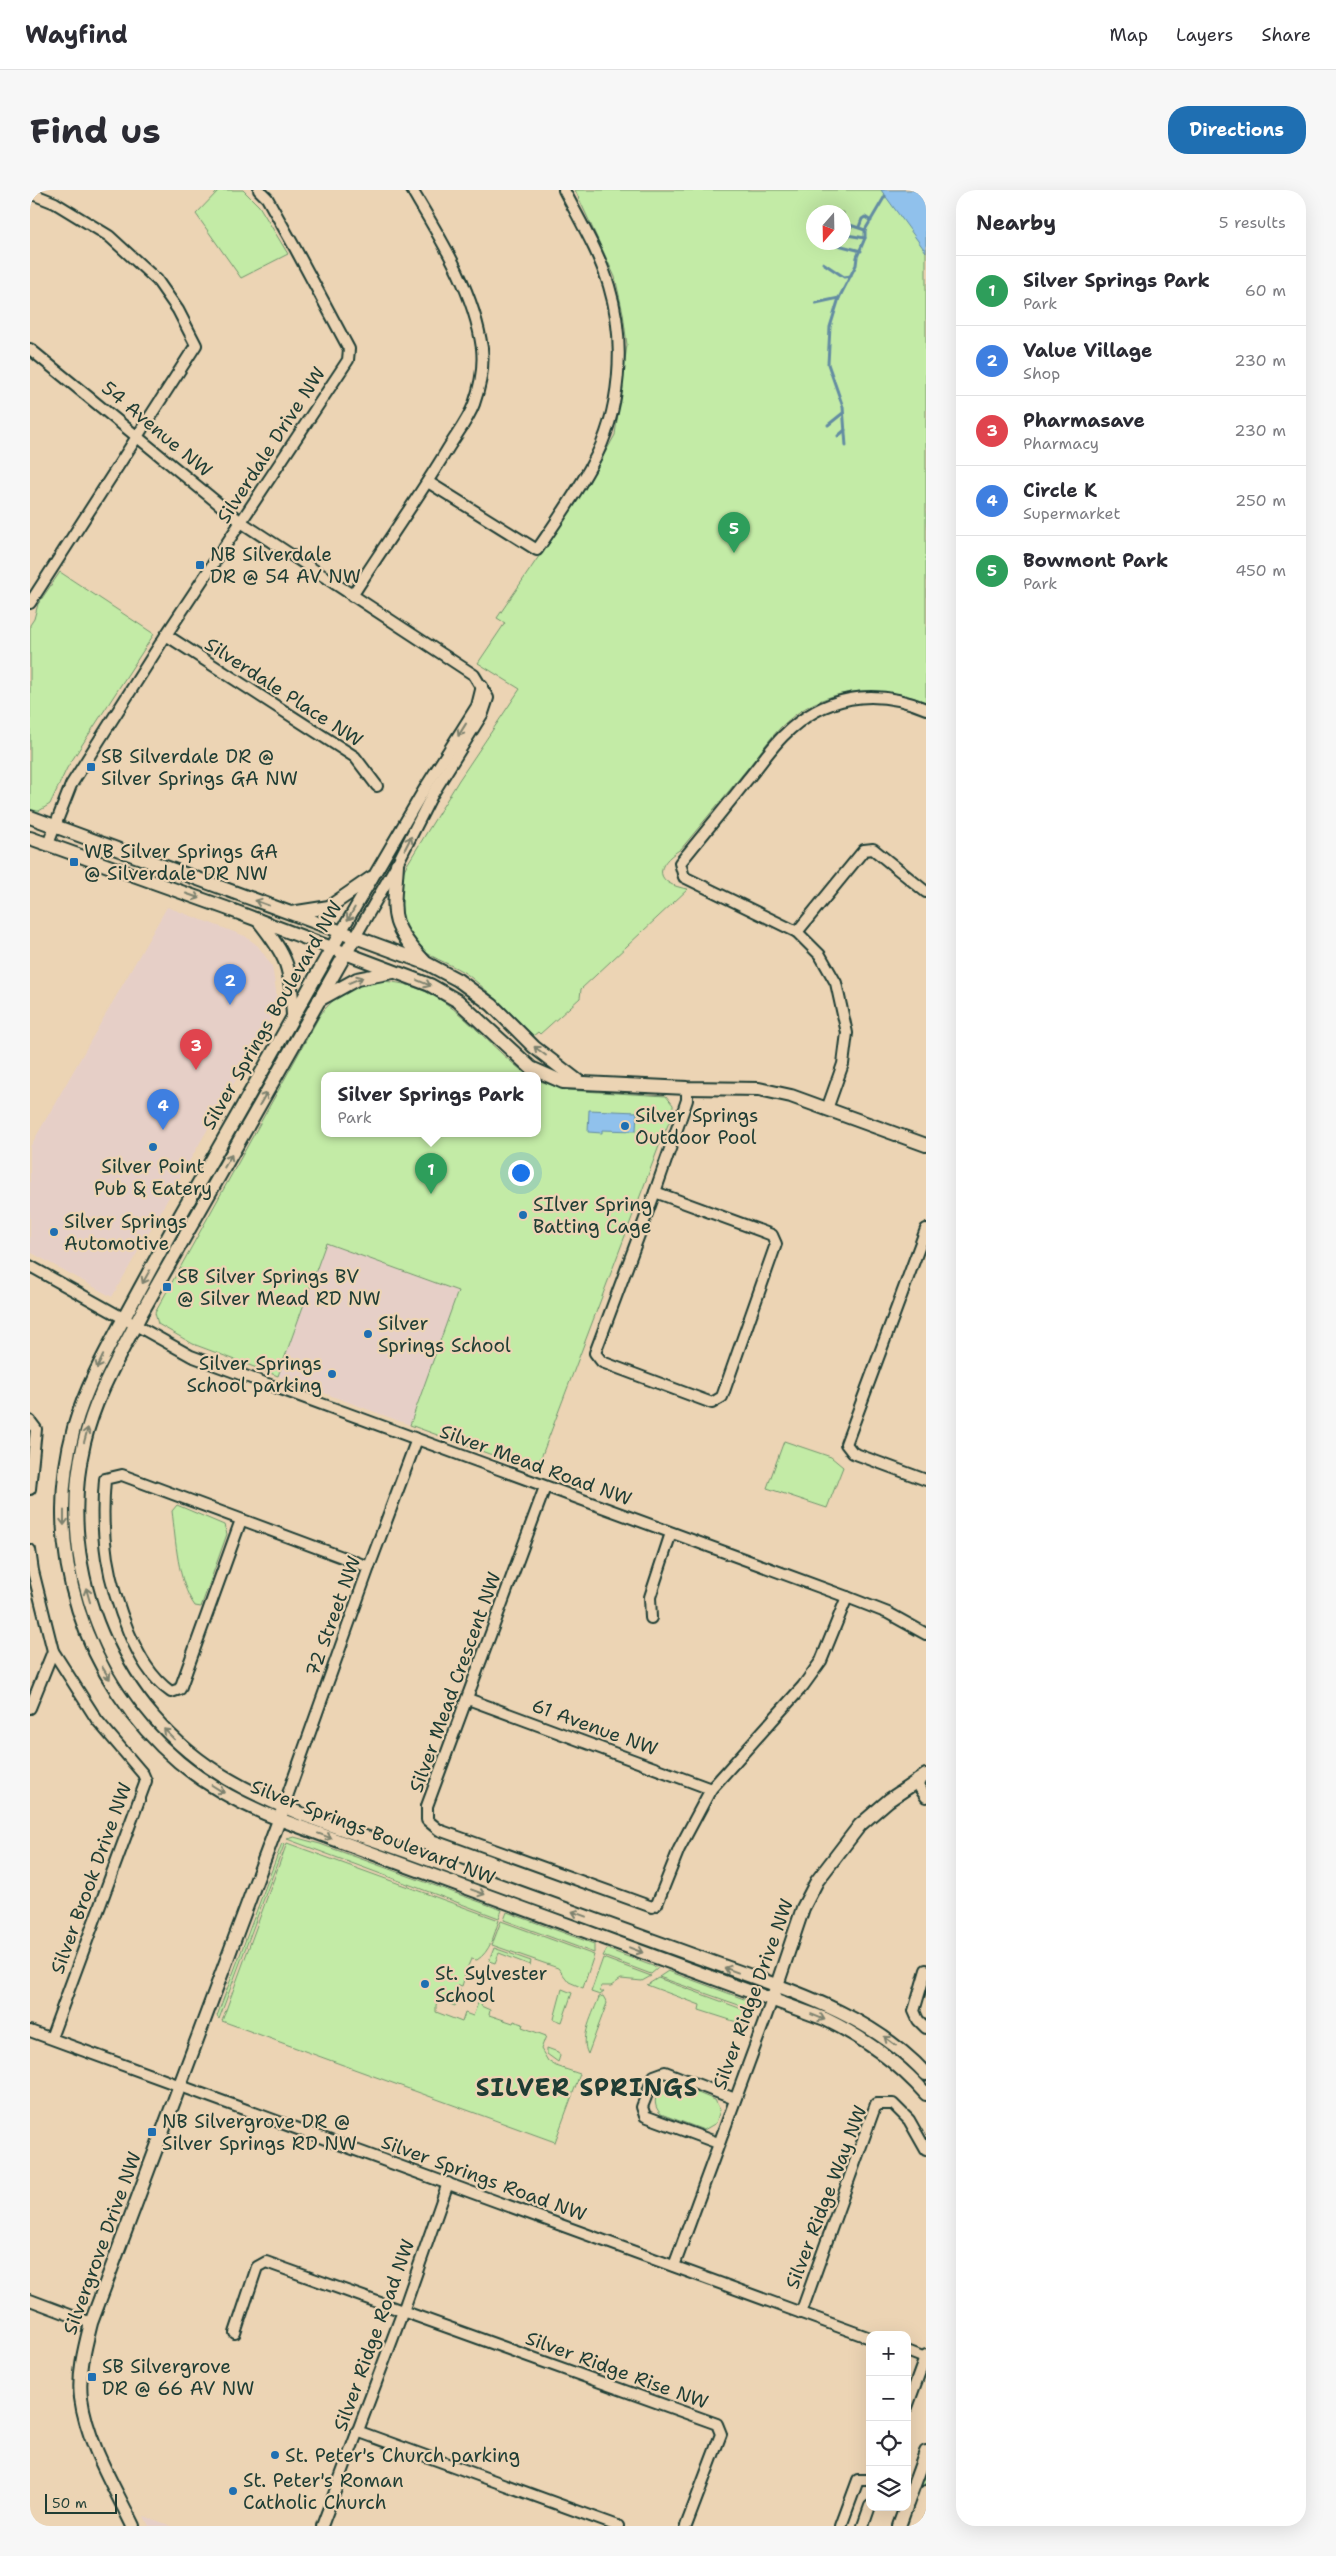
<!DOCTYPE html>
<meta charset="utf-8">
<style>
:root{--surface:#fff;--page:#f7f7f7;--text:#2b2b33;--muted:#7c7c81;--line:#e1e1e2;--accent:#1f6fb2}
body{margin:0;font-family:"Shantell Sans",sans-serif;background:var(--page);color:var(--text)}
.controls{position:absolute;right:15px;bottom:15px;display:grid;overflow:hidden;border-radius:10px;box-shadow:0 5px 20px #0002}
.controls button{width:45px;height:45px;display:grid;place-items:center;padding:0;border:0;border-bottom:1px solid var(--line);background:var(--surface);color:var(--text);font:25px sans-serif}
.compass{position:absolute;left:776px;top:15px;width:45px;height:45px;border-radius:50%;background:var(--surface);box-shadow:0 5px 20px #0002;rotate:200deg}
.scale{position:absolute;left:15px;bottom:12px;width:72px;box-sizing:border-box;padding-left:5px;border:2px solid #1f3d34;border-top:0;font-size:14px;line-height:18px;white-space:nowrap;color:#1f3d34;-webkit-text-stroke:4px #ecd4b4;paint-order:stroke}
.you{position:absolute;left:490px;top:982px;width:18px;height:18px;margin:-12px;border:4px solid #fff;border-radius:50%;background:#1a73e8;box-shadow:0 0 0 8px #1a73e833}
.badge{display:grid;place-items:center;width:32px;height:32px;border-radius:50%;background:var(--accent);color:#fff;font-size:16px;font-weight:700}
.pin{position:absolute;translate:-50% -41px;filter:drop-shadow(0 1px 2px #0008)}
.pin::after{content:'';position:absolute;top:26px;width:18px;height:15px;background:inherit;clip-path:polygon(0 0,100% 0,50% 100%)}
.popup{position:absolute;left:291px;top:882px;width:220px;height:65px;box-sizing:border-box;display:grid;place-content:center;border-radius:10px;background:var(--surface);filter:drop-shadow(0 1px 4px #0005);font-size:16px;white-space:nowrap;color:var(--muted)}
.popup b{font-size:19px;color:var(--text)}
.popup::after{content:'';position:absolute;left:50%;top:100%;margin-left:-10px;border:10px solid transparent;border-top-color:var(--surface)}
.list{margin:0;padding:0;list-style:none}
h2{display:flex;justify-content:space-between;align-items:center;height:65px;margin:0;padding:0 20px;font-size:21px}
h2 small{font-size:16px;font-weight:400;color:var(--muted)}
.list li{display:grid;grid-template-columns:32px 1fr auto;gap:15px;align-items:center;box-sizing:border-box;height:70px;padding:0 20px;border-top:1px solid var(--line)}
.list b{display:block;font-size:19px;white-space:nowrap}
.list p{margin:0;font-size:16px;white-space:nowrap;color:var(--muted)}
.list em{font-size:16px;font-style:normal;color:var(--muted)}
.icon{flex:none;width:28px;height:28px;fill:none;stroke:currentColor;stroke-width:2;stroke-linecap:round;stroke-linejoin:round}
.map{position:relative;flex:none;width:896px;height:2336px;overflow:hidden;border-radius:20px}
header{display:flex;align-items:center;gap:30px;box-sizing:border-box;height:70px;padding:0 25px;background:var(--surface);border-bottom:1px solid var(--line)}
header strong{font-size:24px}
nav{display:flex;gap:28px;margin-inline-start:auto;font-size:18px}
.intro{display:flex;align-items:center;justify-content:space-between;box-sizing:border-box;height:120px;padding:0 30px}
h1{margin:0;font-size:35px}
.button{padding:12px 22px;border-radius:20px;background:var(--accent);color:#fff;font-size:18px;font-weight:700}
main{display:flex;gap:30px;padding:0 30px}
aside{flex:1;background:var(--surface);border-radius:20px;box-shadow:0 5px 20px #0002}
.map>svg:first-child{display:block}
</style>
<header>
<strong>Wayfind</strong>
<nav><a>Map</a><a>Layers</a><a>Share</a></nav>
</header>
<div class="intro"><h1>Find us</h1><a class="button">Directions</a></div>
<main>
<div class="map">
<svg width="896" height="2336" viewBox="0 0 896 2336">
<rect width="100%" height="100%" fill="#ecd4b4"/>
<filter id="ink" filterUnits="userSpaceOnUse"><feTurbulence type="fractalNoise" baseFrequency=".02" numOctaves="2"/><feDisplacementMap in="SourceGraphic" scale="10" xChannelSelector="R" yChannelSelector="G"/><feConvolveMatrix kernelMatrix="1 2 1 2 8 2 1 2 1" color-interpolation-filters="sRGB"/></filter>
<g filter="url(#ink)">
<g fill="#e6cfc7">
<polygon points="137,717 215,746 228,756 242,776 247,807 240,830 82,1107 0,1062 0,957"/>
<polygon points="296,1053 428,1101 380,1235 248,1186"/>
<polygon points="114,2326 142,2336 119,2336"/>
</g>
<g fill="#c3eba6" stroke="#71946d" fill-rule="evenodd">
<polygon points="189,0 213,0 229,16 258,64 211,88 166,24"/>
<path d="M545,0H854L896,58V512C846,492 790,498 751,537C738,550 728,566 717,579C695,606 673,632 651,659C623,676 625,694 658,699L551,799L550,808L510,844L508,842L503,846C482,824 462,804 438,785C424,775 405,770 391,759C368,740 364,705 375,678L429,590L490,499L448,473L475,433L467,428L556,297L585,245L597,155L593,123L585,87ZM784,22H814V52H784Z"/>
<polygon points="30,382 124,444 37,578 20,614 9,621 0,621 0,435 4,429 8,414"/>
<path d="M341,791C418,789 443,846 498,885H295V943H507V890L536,900L636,906L643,915V923L629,956L506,1281L380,1235L428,1101L296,1053L248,1186L163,1154L128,1134L125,1123L290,825C306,805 316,800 341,791Z"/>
<polygon points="228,896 233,898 202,951 199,953"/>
<polygon points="754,1251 801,1267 813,1277 797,1318 737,1298"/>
<polygon points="39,1281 44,1282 52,1396 129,1538 125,1541 94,1507 57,1434 39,1361"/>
<path d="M147,1315L194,1335L197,1344L171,1417L165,1416C147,1391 146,1351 142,1321Z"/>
<polygon points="264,1647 290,1654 472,1720 469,1728 257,1649"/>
<polygon points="252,1653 254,1655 189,1829 187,1826"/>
<path d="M257,1653L469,1730C464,1745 460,1762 447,1770L441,1769C437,1777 435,1787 432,1796L429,1795L427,1798L430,1800L425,1816L409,1809L406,1815V1822L432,1832L435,1823L443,1826L450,1808L454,1809L451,1816L460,1820L459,1825L483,1833L484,1831L493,1834L492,1837L516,1846L511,1859L518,1871L526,1876L550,1884L525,1952L192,1831Z"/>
<polygon points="409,1679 588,1742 587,1747 408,1684"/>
<polygon points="477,1722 564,1754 564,1763 474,1730"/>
<polygon points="471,1731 564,1765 553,1798 539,1792 528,1778 462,1755"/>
<polygon points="464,1758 501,1771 500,1775 469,1763 465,1773 459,1771"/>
<polygon points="577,1759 628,1778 621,1784 573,1766"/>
<polygon points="573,1768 621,1786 612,1791 591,1789 581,1796 571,1796 570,1802 574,1802 570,1805 561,1802"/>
<polygon points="638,1781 722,1812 720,1819 629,1787"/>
<polygon points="628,1788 720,1822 716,1835 669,1820 670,1815 617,1795"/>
<polygon points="532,1799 542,1803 532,1832 524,1829"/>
<path d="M573,1806L577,1813L558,1864C549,1848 564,1822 569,1807Z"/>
<polygon points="517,1858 528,1862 530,1866 528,1872 517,1864"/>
<path d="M637,1894H646L685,1910L690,1920L686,1933L674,1940L631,1924C621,1914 625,1901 637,1894Z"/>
<polygon points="896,2274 896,2292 880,2336 873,2336"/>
</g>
<g fill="#90c1ec" stroke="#638ca2">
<polygon points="851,0 896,0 896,62"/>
<polygon points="559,920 607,922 606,941 572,940 572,943 558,942"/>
</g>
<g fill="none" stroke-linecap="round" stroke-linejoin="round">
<g stroke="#638ca2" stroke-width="3">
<polyline points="814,33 835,40"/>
<polyline points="829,37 832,29 835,27 841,31"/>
<polyline points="817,45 835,48"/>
<polyline points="808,55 831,61"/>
<polyline points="793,73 814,87 821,86"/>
<polyline points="786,113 809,108"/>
<polyline points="798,235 813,223"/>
<polyline points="808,246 815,240"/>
<polyline points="816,256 813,217 798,174 800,137 809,108 826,75 827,67 835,48 835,40 855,6"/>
</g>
<defs>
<g id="minor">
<polyline points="0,3 25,13 79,46 127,90 148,120 166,155 0,413"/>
<polyline points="0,159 211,332 444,485 458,508 453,523 402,605 367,674 325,747"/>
<path d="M398,292L507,360C526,332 546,304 562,274C591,222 596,152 579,96C569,62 550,31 534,0"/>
<path d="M322,406C353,357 387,310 417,260C426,245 438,230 444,214C450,197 454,177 452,158C444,101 411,49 382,0"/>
<polyline points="136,445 325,567 347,596"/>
<polyline points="18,654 41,595 58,568 136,445 318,170 319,159 265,58 237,8 229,0"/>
<polyline points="311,742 395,598 447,516 452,496"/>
<polyline points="767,742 834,660 843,659 896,702"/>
<path d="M797,919L813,874L817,843L806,793L790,765L767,742L654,687L650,673C672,646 695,618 717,590C729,576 740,559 753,546C794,505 844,497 896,519"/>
<polygon points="625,1002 742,1045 746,1054 692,1207 682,1213 572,1172 565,1163"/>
<polyline points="625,1002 657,910 657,898"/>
<polyline points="896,1039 816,1254 823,1263 896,1290"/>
<polyline points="0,1076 161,1166 817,1407 858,1423 896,1444"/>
<polyline points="0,1231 6,1239 0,1299"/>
<polyline points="515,1297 397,1616 397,1630 409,1640 622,1717 627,1714 649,1659 681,1599 773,1496 791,1471 817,1407"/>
<path d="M211,1330L150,1499L141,1502C121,1488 109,1466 99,1443C77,1390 70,1347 75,1289L92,1285L339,1377"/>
<polyline points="0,1360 3,1381 23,1461 67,1530 113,1584 116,1591 21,1848"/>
<polyline points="621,1428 620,1407 641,1343"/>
<polyline points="438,1509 681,1599"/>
<polyline points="0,1518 23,1461"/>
<polyline points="886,1592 896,1607"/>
<polyline points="254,1615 339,1377 387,1249"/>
<polyline points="896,1780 884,1821 888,1830 896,1838"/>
<polyline points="0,1841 840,2148"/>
<polyline points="688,1953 615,1926 612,1917 624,1886 635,1882 705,1909"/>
<polyline points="644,2076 742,1810"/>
<polyline points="0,2110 61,2133"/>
<polyline points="771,2123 846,1914 863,1914 879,1930 896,1960"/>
<polyline points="205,2143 227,2077 236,2072 687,2234 691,2244 656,2336"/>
<polyline points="877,2161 895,2168"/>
<polyline points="877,2217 896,2165"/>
<polyline points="327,2241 588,2336"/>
<polyline points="292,2336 376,2113 418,1993"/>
<polyline points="811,2336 828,2290 840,2290"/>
<polyline points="833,2336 840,2316"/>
</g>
<g id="tertiary">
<polyline points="0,627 396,773 428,790 462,815 504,857 548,891"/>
<polyline points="0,648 196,718 400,795 428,811 501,878 533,892 657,898 729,899 761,906 896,955"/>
<path d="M367,674C364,725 357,731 394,771"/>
<polyline points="261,723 299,717 341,688"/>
<path d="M228,730C259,769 260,776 263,825"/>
<path d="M311,742C257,838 202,935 147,1031C129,1063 112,1095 94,1128C75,1163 55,1199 44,1238C11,1358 54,1492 149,1572C179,1597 213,1615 249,1629L795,1829C834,1848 867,1871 896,1904"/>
<path d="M325,747L112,1122C90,1165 65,1206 54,1253C24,1381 84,1523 198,1589C259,1625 331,1644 397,1669C491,1703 585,1737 679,1771C755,1799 839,1822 896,1884"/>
<polyline points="289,810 327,789 363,782"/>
<polyline points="744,1804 773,1718 787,1691 830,1635 859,1610 896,1585"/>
<polyline points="877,2314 896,2262"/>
<path d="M103,2336C84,2296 57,2253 51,2208C48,2183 55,2157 61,2133L252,1622"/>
<polyline points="869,2336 876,2317"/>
<polyline points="884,2336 896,2302"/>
</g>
</defs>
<use href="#minor" stroke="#1f3d34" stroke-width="14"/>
<use href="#tertiary" stroke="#1f3d34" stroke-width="16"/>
<use href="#minor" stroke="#ecd4b4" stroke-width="10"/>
<use href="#tertiary" stroke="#ecd4b4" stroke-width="12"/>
</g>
<defs><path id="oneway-shaft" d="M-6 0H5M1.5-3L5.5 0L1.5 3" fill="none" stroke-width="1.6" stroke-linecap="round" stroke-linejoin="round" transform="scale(1.25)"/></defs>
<g stroke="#7b816e">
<use href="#oneway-shaft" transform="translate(432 540) rotate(122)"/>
<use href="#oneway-shaft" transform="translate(378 653) rotate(-63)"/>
<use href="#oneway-shaft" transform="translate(163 706) rotate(19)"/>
<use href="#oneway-shaft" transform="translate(232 713) rotate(-160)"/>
<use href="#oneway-shaft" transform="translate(321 724) rotate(120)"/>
<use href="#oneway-shaft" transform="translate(326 790) rotate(-23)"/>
<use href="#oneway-shaft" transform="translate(394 793) rotate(23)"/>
<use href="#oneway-shaft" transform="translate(510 861) rotate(-143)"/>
<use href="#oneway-shaft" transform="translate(233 909) rotate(-60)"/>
<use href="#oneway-shaft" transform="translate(198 971) rotate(-60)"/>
<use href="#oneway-shaft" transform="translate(116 1087) rotate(119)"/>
<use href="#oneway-shaft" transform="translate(70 1172) rotate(115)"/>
<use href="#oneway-shaft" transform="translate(56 1245) rotate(-75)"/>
<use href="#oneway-shaft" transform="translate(34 1328) rotate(90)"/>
<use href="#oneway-shaft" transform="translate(58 1405) rotate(-106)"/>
<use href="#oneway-shaft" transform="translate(76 1483) rotate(58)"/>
<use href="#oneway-shaft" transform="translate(139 1544) rotate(-135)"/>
<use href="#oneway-shaft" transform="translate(188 1599) rotate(32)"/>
<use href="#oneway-shaft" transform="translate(295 1646) rotate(20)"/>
<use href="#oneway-shaft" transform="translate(448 1702) rotate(20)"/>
<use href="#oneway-shaft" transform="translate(549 1724) rotate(-160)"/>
<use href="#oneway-shaft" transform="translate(606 1760) rotate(21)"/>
<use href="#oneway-shaft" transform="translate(701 1780) rotate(-160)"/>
<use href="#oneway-shaft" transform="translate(788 1827) rotate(22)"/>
<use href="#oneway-shaft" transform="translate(860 1851) rotate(-143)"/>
</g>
</g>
<g fill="#1f6fb2" stroke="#ecd4b4" stroke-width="2">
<rect x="165" y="370" width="10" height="10" rx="2.5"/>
<rect x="56" y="572" width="10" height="10" rx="2.5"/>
<rect x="39" y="667" width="10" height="10" rx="2.5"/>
<circle cx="595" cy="936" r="5"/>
<circle cx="123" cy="957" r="5"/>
<circle cx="493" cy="1025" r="5"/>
<circle cx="24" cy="1042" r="5"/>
<rect x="132" y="1092" width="10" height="10" rx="2.5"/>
<circle cx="338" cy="1144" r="5"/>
<circle cx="302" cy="1184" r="5"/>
<circle cx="395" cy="1794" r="5"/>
<rect x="117" y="1937" width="10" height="10" rx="2.5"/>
<rect x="57" y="2182" width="10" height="10" rx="2.5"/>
<circle cx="245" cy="2265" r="5"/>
<circle cx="203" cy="2301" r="5"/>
</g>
<g text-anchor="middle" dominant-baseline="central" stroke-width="4.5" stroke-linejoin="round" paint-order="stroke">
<g font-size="19" fill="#1f3d34" stroke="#ecd4b4">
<text transform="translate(127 239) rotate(40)">54 Avenue NW</text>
<text transform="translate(241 255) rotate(-57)">Silverdale Drive NW</text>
<text transform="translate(254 502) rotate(33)">Silverdale Place NW</text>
<text transform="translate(242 825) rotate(-60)">Silver Springs Boulevard NW</text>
<text transform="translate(506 1275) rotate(20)">Silver Mead Road NW</text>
<text transform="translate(303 1426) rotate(-70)">72 Street NW</text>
<text transform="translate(425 1492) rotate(-70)">Silver Mead Crescent NW</text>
<text transform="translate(565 1537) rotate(20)">61 Avenue NW</text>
<text transform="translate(343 1642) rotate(21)">Silver Springs Boulevard NW</text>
<text transform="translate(61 1688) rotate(-70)">Silver Brook Drive NW</text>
<text transform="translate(723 1804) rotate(-70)">Silver Ridge Drive NW</text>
<text transform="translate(454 1988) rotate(20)">Silver Springs Road NW</text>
<text transform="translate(796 2007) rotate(-69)">Silver Ridge Way NW</text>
<text transform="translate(72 2053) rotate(-70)">Silvergrove Drive NW</text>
<text transform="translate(344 2145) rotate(-70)">Silver Ridge Road NW</text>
<text transform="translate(587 2180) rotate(20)">Silver Ridge Rise NW</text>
</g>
<g font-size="19" fill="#1f3d34" stroke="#ecd4b4" text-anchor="start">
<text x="180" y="364">NB Silverdale<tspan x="180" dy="22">DR @ 54 AV NW</tspan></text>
<text x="71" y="566">SB Silverdale DR @<tspan x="71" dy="22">Silver Springs GA NW</tspan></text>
<text x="54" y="661">WB Silver Springs GA<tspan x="54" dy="22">@ Silverdale DR NW</tspan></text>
<text x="605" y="925">Silver Springs<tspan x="605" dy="22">Outdoor Pool</tspan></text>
<text x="123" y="976" text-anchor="middle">Silver Point<tspan x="123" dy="22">Pub &amp; Eatery</tspan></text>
<text x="503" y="1014">SIlver Spring<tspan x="503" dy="22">Batting Cage</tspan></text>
<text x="34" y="1031">Silver Springs<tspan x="34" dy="22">Automotive</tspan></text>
<text x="147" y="1086">SB Silver Springs BV<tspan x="147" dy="22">@ Silver Mead RD NW</tspan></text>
<text x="348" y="1133">Silver<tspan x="348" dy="22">Springs School</tspan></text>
<text x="292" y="1173" text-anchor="end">Silver Springs<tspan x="292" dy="22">School parking</tspan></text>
<text x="405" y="1783">St. Sylvester<tspan x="405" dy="22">School</tspan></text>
<text x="132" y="1931">NB Silvergrove DR @<tspan x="132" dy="22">Silver Springs RD NW</tspan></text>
<text x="72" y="2176">SB Silvergrove<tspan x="72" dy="22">DR @ 66 AV NW</tspan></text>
<text x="255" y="2265">St. Peter's Church parking</text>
<text x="213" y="2290">St. Peter's Roman<tspan x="213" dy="22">Catholic Church</tspan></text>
</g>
<g font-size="24" font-weight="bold" letter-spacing="1" fill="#1f3d34" stroke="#ecd4b4">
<text x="557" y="1898">SILVER SPRINGS</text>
</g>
</g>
</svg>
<div class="controls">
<button>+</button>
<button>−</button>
<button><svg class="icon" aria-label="locate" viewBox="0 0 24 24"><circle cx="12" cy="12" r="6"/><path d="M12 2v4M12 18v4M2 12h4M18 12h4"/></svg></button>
<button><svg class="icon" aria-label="layers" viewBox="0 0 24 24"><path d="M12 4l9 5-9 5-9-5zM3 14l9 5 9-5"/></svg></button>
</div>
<svg class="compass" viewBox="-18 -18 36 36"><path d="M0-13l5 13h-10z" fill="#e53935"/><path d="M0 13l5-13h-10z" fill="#7c7c81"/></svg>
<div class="scale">50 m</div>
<div class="you"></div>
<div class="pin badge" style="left:401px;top:1004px;background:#2e9e5b">1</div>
<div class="popup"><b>Silver Springs Park</b>Park</div>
<div class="pin badge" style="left:200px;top:815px;background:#3f7fe0">2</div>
<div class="pin badge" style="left:166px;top:880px;background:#e0444e">3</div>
<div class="pin badge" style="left:133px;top:940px;background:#3f7fe0">4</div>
<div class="pin badge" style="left:704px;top:363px;background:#2e9e5b">5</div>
</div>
<aside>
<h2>Nearby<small>5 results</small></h2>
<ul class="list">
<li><span class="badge" style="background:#2e9e5b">1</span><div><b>Silver Springs Park</b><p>Park</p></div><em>60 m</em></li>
<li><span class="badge" style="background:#3f7fe0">2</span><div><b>Value Village</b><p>Shop</p></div><em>230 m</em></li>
<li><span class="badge" style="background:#e0444e">3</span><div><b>Pharmasave</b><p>Pharmacy</p></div><em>230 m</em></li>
<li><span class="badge" style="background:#3f7fe0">4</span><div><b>Circle K</b><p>Supermarket</p></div><em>250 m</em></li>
<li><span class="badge" style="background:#2e9e5b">5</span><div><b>Bowmont Park</b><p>Park</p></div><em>450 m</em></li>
</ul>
</aside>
</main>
